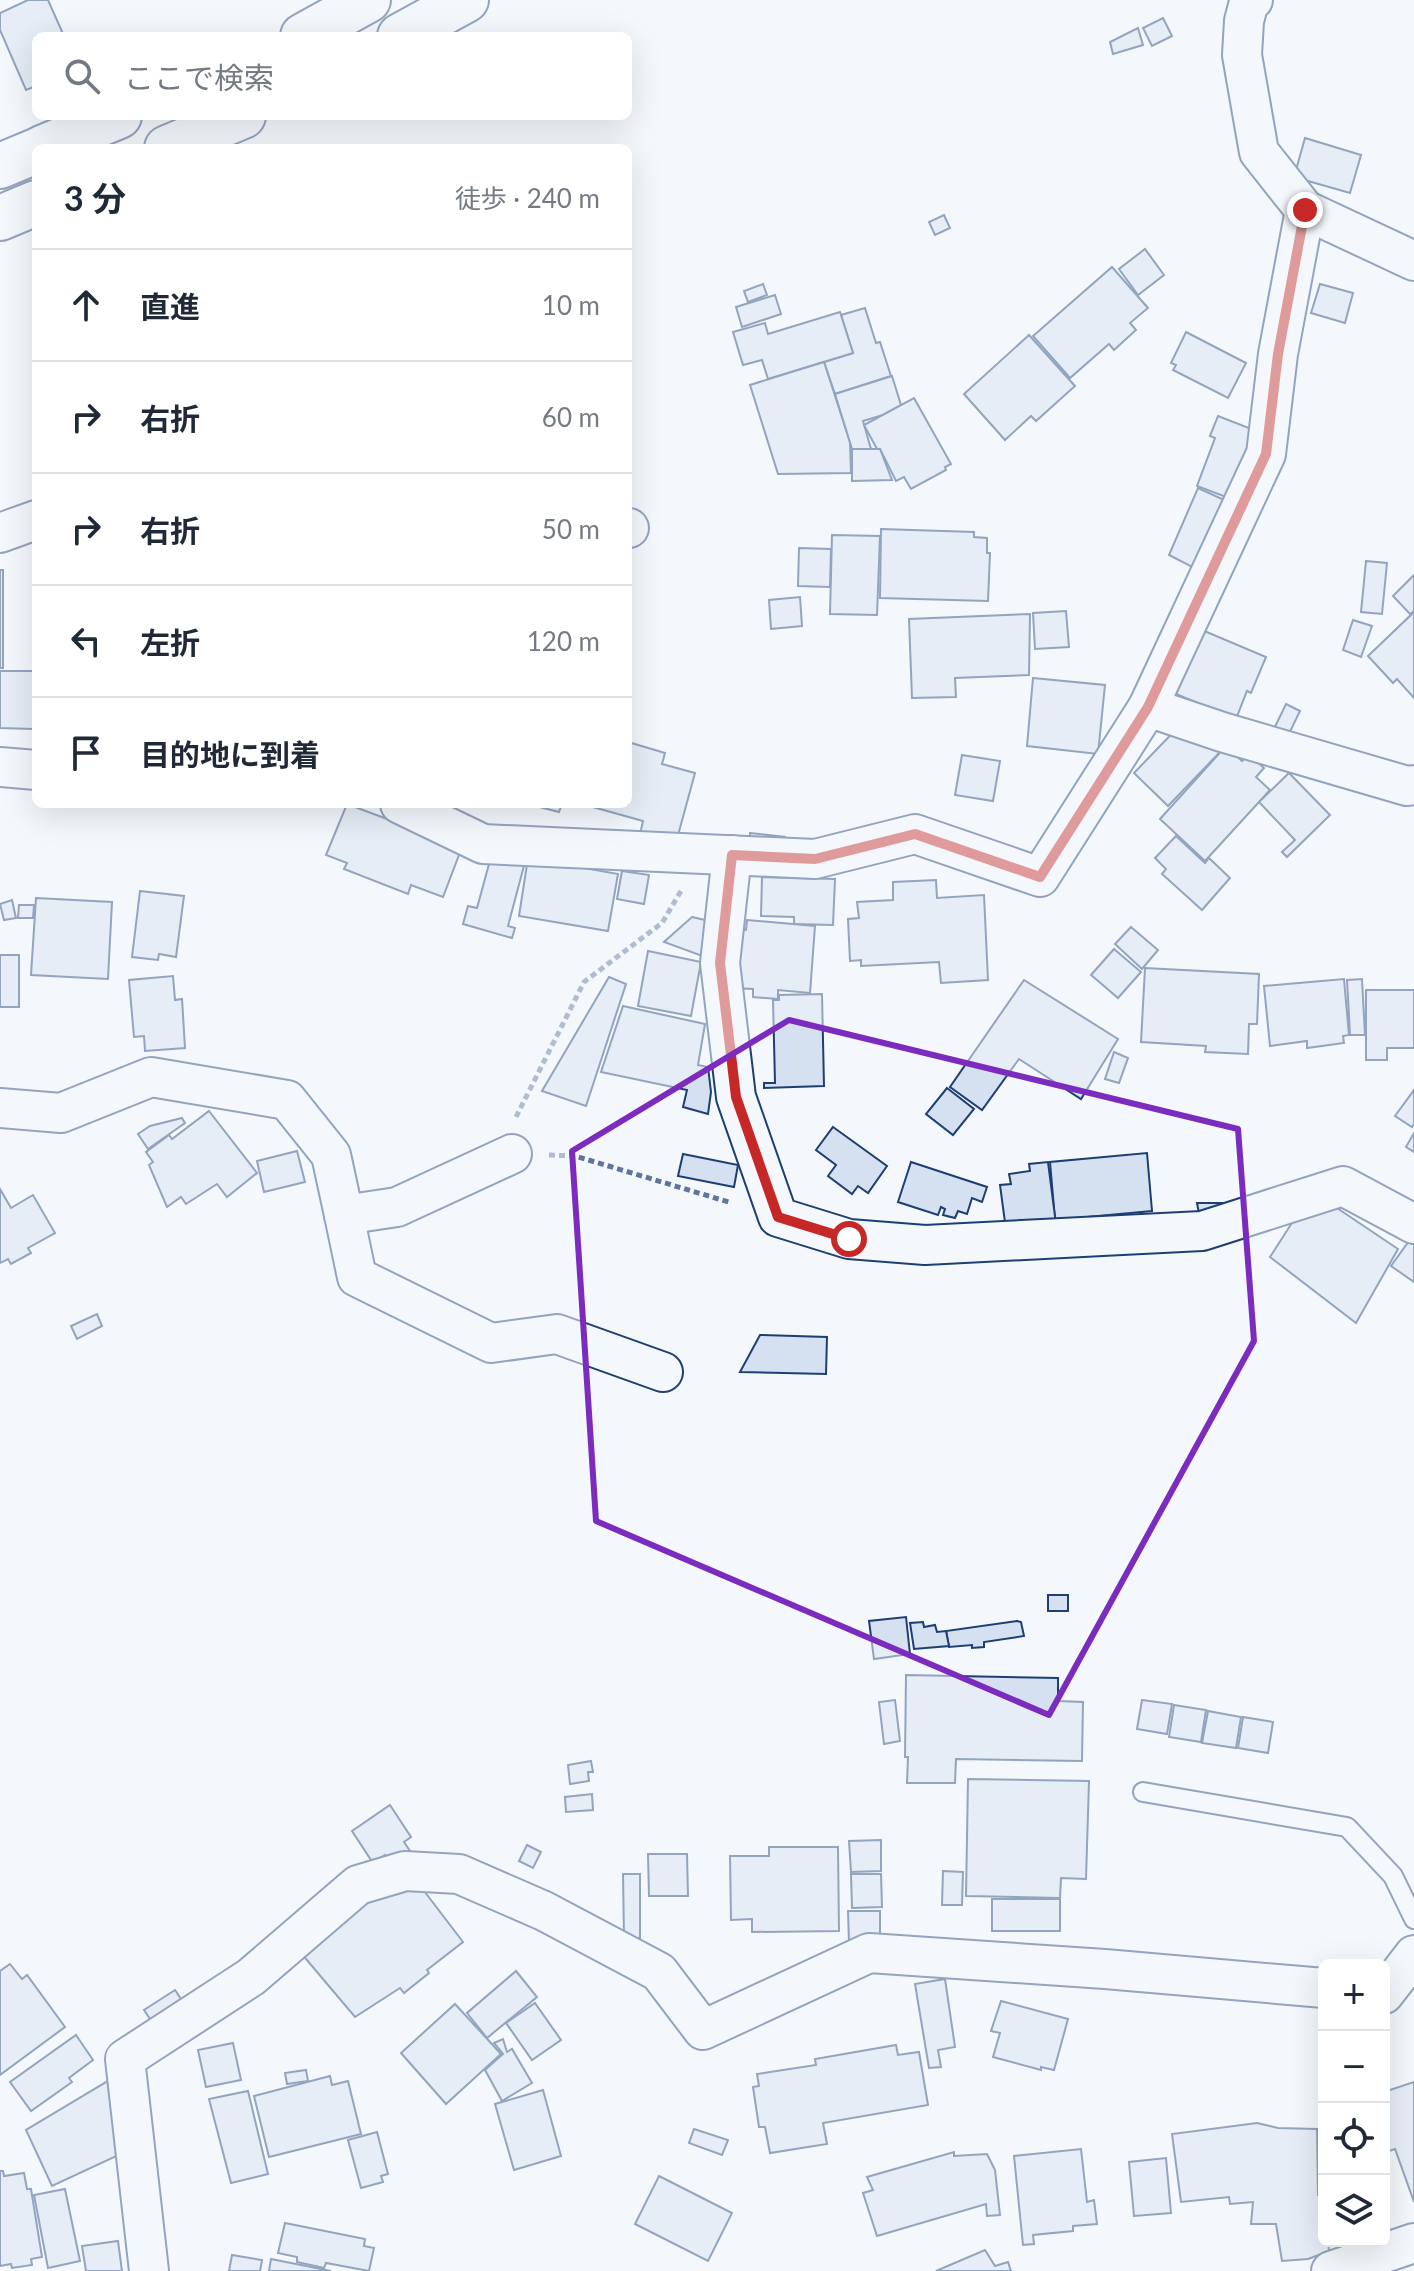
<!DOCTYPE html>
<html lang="ja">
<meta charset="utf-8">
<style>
:root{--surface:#fff;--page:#f6f6f7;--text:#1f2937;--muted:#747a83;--line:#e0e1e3}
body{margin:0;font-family:Lato,"Noto Sans JP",sans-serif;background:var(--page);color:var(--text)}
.controls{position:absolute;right:24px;bottom:24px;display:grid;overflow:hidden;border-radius:12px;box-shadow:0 8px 32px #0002}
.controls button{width:72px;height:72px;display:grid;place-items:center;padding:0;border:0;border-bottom:2px solid var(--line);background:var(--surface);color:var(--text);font:40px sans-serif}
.stop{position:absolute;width:24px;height:24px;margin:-18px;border:6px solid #c62828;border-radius:50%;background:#fff}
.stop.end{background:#c62828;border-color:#fff;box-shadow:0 2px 8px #0008}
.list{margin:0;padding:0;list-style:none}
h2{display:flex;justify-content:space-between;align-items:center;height:104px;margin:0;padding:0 32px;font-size:34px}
h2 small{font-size:26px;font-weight:400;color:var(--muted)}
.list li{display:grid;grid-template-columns:52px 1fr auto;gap:24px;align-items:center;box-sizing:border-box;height:112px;padding:0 32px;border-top:2px solid var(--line)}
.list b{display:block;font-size:30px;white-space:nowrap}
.list em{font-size:26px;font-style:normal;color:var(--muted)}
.icon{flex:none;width:44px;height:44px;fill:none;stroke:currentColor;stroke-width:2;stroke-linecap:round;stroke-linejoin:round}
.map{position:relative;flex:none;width:1414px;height:2271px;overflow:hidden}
.search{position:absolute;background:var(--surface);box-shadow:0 8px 32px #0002;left:32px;top:32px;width:600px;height:88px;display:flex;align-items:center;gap:20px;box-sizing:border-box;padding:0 28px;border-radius:12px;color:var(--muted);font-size:30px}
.panel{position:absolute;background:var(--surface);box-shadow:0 8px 32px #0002;left:32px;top:144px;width:600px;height:664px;border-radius:12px}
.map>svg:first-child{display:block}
</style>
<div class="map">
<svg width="1414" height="2271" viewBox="0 0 1414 2271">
<rect width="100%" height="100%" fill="#f4f7fb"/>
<g fill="#d5e0f0" stroke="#1d3f73" stroke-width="2">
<polygon points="28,0 48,0 64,36 36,36 36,86 26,90 0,30 0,13"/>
<polygon points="1163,18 1172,36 1152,46 1143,28"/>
<polygon points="1138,28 1143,45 1113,54 1110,42"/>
<polygon points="1305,138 1361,155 1350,193 1294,177"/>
<polygon points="944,215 950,228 935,235 929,222"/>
<polygon points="1145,249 1164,275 1138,295 1119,269"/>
<polygon points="1112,267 1148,308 1130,323 1136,330 1114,350 1109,344 1070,378 1033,336"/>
<polygon points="763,284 767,295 748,302 744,291"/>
<polygon points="1320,284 1353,293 1345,323 1311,313"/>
<polygon points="775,295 781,314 742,327 736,307"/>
<polygon points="865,308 876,343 880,342 891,376 835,394 824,362 853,353 841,315"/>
<polygon points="840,312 853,353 768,379 762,360 743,365 733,332 765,323 768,334"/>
<polygon points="1186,332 1246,363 1228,398 1173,370 1176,365 1171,363"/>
<polygon points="1029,335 1075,386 1036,421 1031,416 1005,440 964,394"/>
<polygon points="824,362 850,442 851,473 778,474 750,385"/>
<polygon points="892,376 901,405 883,415 863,421 871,449 852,449 835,394"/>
<polygon points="914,398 951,464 945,467 946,470 911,489 904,477 896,481 880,449 877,449 864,425"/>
<polygon points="1218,416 1254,430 1247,448 1255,451 1243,479 1235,475 1226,497 1197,486 1215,438 1210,436"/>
<polygon points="852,449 880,449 892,480 852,481"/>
<polygon points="1198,488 1233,504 1202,572 1169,555"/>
<polygon points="881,529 974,532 974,537 987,538 987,553 990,553 988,601 880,598"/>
<polygon points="832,535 880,536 877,615 830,614"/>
<polygon points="799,548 831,549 830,587 798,586"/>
<polygon points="1366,561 1387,563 1382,614 1361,612"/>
<rect x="0" y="570" width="3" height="98"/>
<polygon points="1414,575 1414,611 1410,614 1393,596"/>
<polygon points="800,597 802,626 771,629 769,600"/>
<polygon points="1066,611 1069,647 1035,649 1033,613"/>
<polygon points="1414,612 1414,698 1397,679 1393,683 1368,656"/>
<polygon points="1030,614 1029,675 955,678 956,697 912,698 909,619"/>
<polygon points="1353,620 1372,626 1361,657 1343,650"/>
<polygon points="1202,630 1266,657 1251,693 1247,691 1236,719 1176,694"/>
<polygon points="0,671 36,671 36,714 33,714 33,729 0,728"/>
<polygon points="1033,678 1105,685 1098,754 1027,746"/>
<polygon points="1286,704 1300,711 1284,744 1270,737"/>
<polygon points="1186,719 1220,752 1168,806 1134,773"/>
<polygon points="628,742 665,753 662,764 695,773 674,850 639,839 643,821 582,804 628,804"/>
<polygon points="1226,746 1242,761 1249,754 1264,768 1256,777 1270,790 1205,861 1160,819"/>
<polygon points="962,755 1000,761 993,801 955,795"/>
<polygon points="1289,773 1330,815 1287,857 1282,852 1295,840 1259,802"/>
<polygon points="347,804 462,847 443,897 411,885 408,894 344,869 347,863 326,855"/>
<polygon points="528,804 562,804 559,812"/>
<polygon points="750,833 785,837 783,850 749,848"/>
<polygon points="1176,836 1205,863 1209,858 1230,878 1202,910 1162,874 1166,869 1155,858"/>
<polygon points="492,853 525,862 508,926 515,928 512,938 463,924 468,906 477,908"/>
<polygon points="528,858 618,874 608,931 519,916"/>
<polygon points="622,871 649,875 644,904 617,899"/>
<polygon points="762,877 835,879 833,925 794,924 794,917 761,916"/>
<polygon points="936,880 937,898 984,895 988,980 941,983 939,962 861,966 861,960 850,961 848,919 859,918 857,902 893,900 893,882"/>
<polygon points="140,891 184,896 176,957 159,954 158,960 132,957"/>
<polygon points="36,898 112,902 108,979 31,975"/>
<polygon points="12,900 16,918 4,920 0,904"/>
<polygon points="19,905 34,905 33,918 18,918"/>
<polygon points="692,917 718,923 705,957 664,942"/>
<polygon points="747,920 815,926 810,993 778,990 778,999 753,997 753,989 732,988 737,929 746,930"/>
<polygon points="1131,927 1158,950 1142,969 1115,944"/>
<polygon points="1114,949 1141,972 1118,998 1091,975"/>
<polygon points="648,951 701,962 691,1016 638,1006"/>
<rect x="0" y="955" width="19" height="52"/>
<polygon points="1145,968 1259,974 1257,1024 1249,1024 1248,1054 1205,1052 1206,1046 1141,1042"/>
<polygon points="173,976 175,1000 182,999 185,1048 145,1051 144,1036 134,1037 129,980"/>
<polygon points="609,977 626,984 586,1106 542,1091"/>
<polygon points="1344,979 1349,1035 1343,1036 1344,1043 1307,1048 1307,1041 1270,1046 1264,986"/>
<polygon points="1362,979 1365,1035 1350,1035 1347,980"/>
<polygon points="1024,980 1118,1039 1081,1099 1019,1059 982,1110 950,1087"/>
<polygon points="1366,990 1414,990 1414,1048 1387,1048 1387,1060 1366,1060"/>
<polygon points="822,994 824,1086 764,1088 764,1083 775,1083 773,1000 779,1000 779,995"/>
<polygon points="623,1006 705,1024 698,1065 708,1067 711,1092 708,1114 683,1107 687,1090 601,1072"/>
<polygon points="1114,1052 1128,1058 1119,1083 1105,1079"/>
<polygon points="947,1088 974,1109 953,1135 926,1114"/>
<polygon points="1414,1090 1414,1124 1412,1127 1395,1116"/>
<polygon points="209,1111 257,1173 227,1197 217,1184 186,1204 181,1197 167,1207 149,1165 153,1162 146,1152 169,1135 172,1139"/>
<polygon points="182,1118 185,1123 148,1149 138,1134 150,1126"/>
<polygon points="833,1127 887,1166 868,1193 858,1186 852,1194 828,1176 836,1165 816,1150"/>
<polygon points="1414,1133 1414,1152 1406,1147"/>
<polygon points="297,1151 305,1182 264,1192 257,1161"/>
<polygon points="1147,1153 1152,1211 1055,1220 1050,1162"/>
<polygon points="683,1154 738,1165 734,1187 678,1176"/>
<polygon points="911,1162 987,1187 982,1202 972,1198 967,1214 958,1211 955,1218 943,1215 945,1209 941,1207 938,1215 898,1202"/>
<polygon points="1048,1162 1056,1224 1006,1230 1000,1185 1011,1184 1009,1174 1030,1171 1029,1164"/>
<polygon points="0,1189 11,1208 33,1195 55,1233 28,1248 31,1253 11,1264 8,1259 0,1263"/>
<polygon points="1197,1203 1224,1203 1225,1215 1200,1219"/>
<polygon points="1331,1204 1398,1249 1356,1323 1270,1257 1297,1215"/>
<polygon points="1414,1234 1414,1282 1391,1266"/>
<polygon points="97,1314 102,1326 77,1339 71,1326"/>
<polygon points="760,1335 827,1337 826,1374 740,1372"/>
<rect x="1048" y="1595" width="20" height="16"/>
<polygon points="906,1617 910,1654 874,1659 869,1621"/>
<polygon points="1017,1621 1021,1622 1024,1636 984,1642 984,1647 972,1648 972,1645 949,1647 946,1631"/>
<polygon points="923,1622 924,1627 935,1625 937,1632 946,1631 949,1646 914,1649 910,1623"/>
<polygon points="906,1675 1058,1678 1058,1701 1083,1702 1082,1761 956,1759 955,1783 907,1783 908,1757 905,1757"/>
<polygon points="895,1700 900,1741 884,1744 879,1702"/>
<polygon points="1142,1700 1172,1704 1167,1734 1137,1729"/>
<polygon points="1174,1705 1206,1710 1201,1742 1169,1737"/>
<polygon points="1208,1711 1241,1717 1236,1748 1202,1743"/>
<polygon points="1243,1717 1273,1722 1268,1753 1238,1748"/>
<polygon points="591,1761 593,1772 588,1772 589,1781 570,1784 568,1765"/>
<polygon points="968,1779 1089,1781 1086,1879 1061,1878 1060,1898 966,1896"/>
<polygon points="592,1794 593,1810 566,1812 565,1797"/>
<polygon points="390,1805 411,1837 404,1842 412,1854 393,1867 385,1855 373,1863 352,1831"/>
<polygon points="881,1840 881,1871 851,1872 849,1841"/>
<polygon points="527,1845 541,1852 533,1868 519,1861"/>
<polygon points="769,1847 838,1847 839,1931 752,1932 752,1919 731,1920 730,1856 769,1856"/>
<polygon points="648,1854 687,1854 688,1896 649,1896"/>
<polygon points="943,1871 963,1872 962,1905 942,1905"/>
<polygon points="623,1874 640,1874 640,1938 624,1938"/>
<polygon points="851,1874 881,1874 882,1907 852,1908"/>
<polygon points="418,1883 463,1942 427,1970 429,1973 404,1993 400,1988 355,2017 301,1953 380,1887"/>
<rect x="992" y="1899" width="68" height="32"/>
<polygon points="848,1911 880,1911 880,1942 849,1943"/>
<polygon points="10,1964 22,1979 27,1975 65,2027 0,2075 0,1971"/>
<polygon points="516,1971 537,1997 487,2038 467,2013"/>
<polygon points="945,1979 955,2047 938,2050 941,2067 929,2068 915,1984"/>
<polygon points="175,1990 183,2002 152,2022 144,2010"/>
<polygon points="1001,2001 1068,2019 1054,2070 1041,2067 1041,2070 993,2057 1000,2033 991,2031"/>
<polygon points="535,2003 561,2040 532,2060 506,2023"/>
<polygon points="455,2004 501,2054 446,2104 401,2053"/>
<polygon points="76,2035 93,2060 69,2078 72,2082 31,2111 10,2082"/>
<polygon points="503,2039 507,2052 512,2049 532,2083 502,2101 485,2070 503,2054 494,2043"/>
<polygon points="233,2043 241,2080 206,2087 198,2050"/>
<polygon points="896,2045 898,2055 919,2052 928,2105 823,2123 827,2144 770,2153 765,2127 759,2127 753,2087 759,2086 757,2074 816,2065 815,2059"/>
<polygon points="306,2070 308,2081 287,2084 285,2073"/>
<polygon points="330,2076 332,2085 348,2081 361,2134 269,2157 254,2096"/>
<polygon points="113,2078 123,2153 52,2186 26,2130"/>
<polygon points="1384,2082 1387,2091 1414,2082 1414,2202 1395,2149 1389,2151 1387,2147 1384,2148"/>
<polygon points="543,2090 561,2156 514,2170 495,2104"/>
<polygon points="248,2091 268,2174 231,2183 209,2099"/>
<polygon points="1257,2123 1278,2128 1317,2129 1318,2195 1324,2195 1324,2217 1319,2217 1319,2225 1324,2226 1324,2241 1328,2241 1329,2251 1308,2259 1282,2261 1276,2224 1251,2224 1253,2202 1230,2204 1229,2197 1181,2202 1172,2134"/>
<polygon points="694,2129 728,2140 722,2155 689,2143"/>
<polygon points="377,2132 388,2174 381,2176 383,2182 361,2188 348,2140"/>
<polygon points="1081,2149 1087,2202 1094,2200 1097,2224 1073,2226 1073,2231 1033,2235 1034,2244 1023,2245 1014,2156"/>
<polygon points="954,2152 954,2156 987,2154 995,2170 1000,2215 987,2216 986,2204 877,2236 863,2193 873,2190 867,2177"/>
<polygon points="1166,2158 1171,2213 1134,2216 1129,2162"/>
<polygon points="0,2171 3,2171 4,2176 24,2173 27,2189 31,2189 42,2257 31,2259 32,2265 12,2268 11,2264 0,2266"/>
<polygon points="659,2176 732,2213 708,2261 635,2224"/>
<polygon points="65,2189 80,2261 48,2268 34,2195"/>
<polygon points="285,2223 365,2239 364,2246 374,2248 369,2271 326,2263 324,2268 297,2262 297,2257 278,2253"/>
<polygon points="118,2241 122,2271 86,2271 82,2246"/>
<polygon points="985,2250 995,2266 1008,2262 1011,2271 936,2271"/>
<polygon points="232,2255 262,2260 260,2271 229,2271"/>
<polygon points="271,2259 331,2271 269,2271"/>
</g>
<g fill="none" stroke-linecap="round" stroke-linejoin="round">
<defs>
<polyline id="service" points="1143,1792 1347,1827 1393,1876 1414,1919"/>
<g id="minor">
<polyline points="1253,0 1249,2 1244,21 1242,55 1259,152 1305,210 1414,261"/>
<polyline points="628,528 629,528"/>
<polyline points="0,533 36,520"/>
<polyline points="1148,707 1222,732 1407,786 1414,785"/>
<polyline points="0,767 36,770"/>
<polyline points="400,804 483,844 815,859 915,834 1040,877 1148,707 1266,454 1278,354 1305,210"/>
<polyline points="732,855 720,963 736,1097 778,1217 849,1239 925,1245 1102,1236 1202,1231 1343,1186 1414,1224"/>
<polyline points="0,1108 61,1113 151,1077 287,1100 331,1155 344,1215 397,1207 512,1154"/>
<polyline points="344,1215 357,1277 491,1343 557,1334 663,1372"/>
<polyline points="1384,1994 1414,1955"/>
<polyline points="149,2271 125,2059 251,1977 358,1885 405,1871 459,1874 544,1911 659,1972 703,2030 869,1953 1105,1969 1324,1988"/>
<polyline points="1331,2271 1414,2243"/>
</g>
<g id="trunk">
<polyline points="303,36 368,0"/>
<polyline points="400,36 466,0"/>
<polyline points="42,148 119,116"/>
<polyline points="167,148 243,116"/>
<polyline points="0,166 36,151"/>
<polyline points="0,218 36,203"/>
</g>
</defs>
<use href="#service" stroke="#1d3f73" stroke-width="22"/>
<use href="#minor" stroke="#1d3f73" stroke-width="42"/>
<use href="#trunk" stroke="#1d3f73" stroke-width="48"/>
<g stroke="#5e769c" stroke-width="5" stroke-dasharray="6 4" stroke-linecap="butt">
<polyline points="516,1117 584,982 662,923 681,891"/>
<polyline points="549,1155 575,1156 732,1203"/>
</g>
<use href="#service" stroke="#f4f7fb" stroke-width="18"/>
<use href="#minor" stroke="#f4f7fb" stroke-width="38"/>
<use href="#trunk" stroke="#f4f7fb" stroke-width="44"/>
</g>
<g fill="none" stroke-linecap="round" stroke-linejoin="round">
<polyline stroke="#c62828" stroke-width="10" points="849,1239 778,1217 736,1097 720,963 732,855 815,859 915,834 1040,877 1148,707 1266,454 1278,354 1305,210"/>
</g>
<path d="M0 0H1414V2271H0ZM789,1020L1238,1129L1254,1341L1049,1715L596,1521L572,1151Z" fill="#f4f7fb" fill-opacity=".55" fill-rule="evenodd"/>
<path fill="none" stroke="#7b2cbf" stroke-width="6" stroke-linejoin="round" d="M789,1020L1238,1129L1254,1341L1049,1715L596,1521L572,1151Z"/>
</svg>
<div class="controls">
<button>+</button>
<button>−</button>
<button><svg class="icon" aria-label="locate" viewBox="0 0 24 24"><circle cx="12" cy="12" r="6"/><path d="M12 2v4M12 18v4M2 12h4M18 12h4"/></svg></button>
<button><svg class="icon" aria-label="layers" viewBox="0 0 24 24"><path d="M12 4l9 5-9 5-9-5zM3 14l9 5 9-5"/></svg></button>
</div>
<div class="stop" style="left:849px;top:1239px"></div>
<div class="stop end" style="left:1305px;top:210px"></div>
<div class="search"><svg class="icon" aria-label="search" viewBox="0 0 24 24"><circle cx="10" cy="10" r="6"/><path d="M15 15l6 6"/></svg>ここで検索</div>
<section class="panel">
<h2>3 分<small>徒歩 · 240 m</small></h2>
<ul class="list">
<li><svg class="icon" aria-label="ahead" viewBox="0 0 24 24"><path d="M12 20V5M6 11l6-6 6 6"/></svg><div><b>直進</b></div><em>10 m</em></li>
<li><svg class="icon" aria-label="right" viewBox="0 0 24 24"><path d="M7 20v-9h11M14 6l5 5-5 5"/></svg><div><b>右折</b></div><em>60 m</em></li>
<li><svg class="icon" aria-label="right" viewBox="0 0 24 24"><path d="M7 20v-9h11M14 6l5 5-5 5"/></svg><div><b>右折</b></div><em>50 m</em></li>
<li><svg class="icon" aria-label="left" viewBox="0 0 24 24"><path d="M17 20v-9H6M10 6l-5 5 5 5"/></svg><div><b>左折</b></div><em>120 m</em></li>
<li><svg class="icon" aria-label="arrive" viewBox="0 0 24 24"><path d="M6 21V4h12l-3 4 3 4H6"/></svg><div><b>目的地に到着</b></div></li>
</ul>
</section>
</div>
